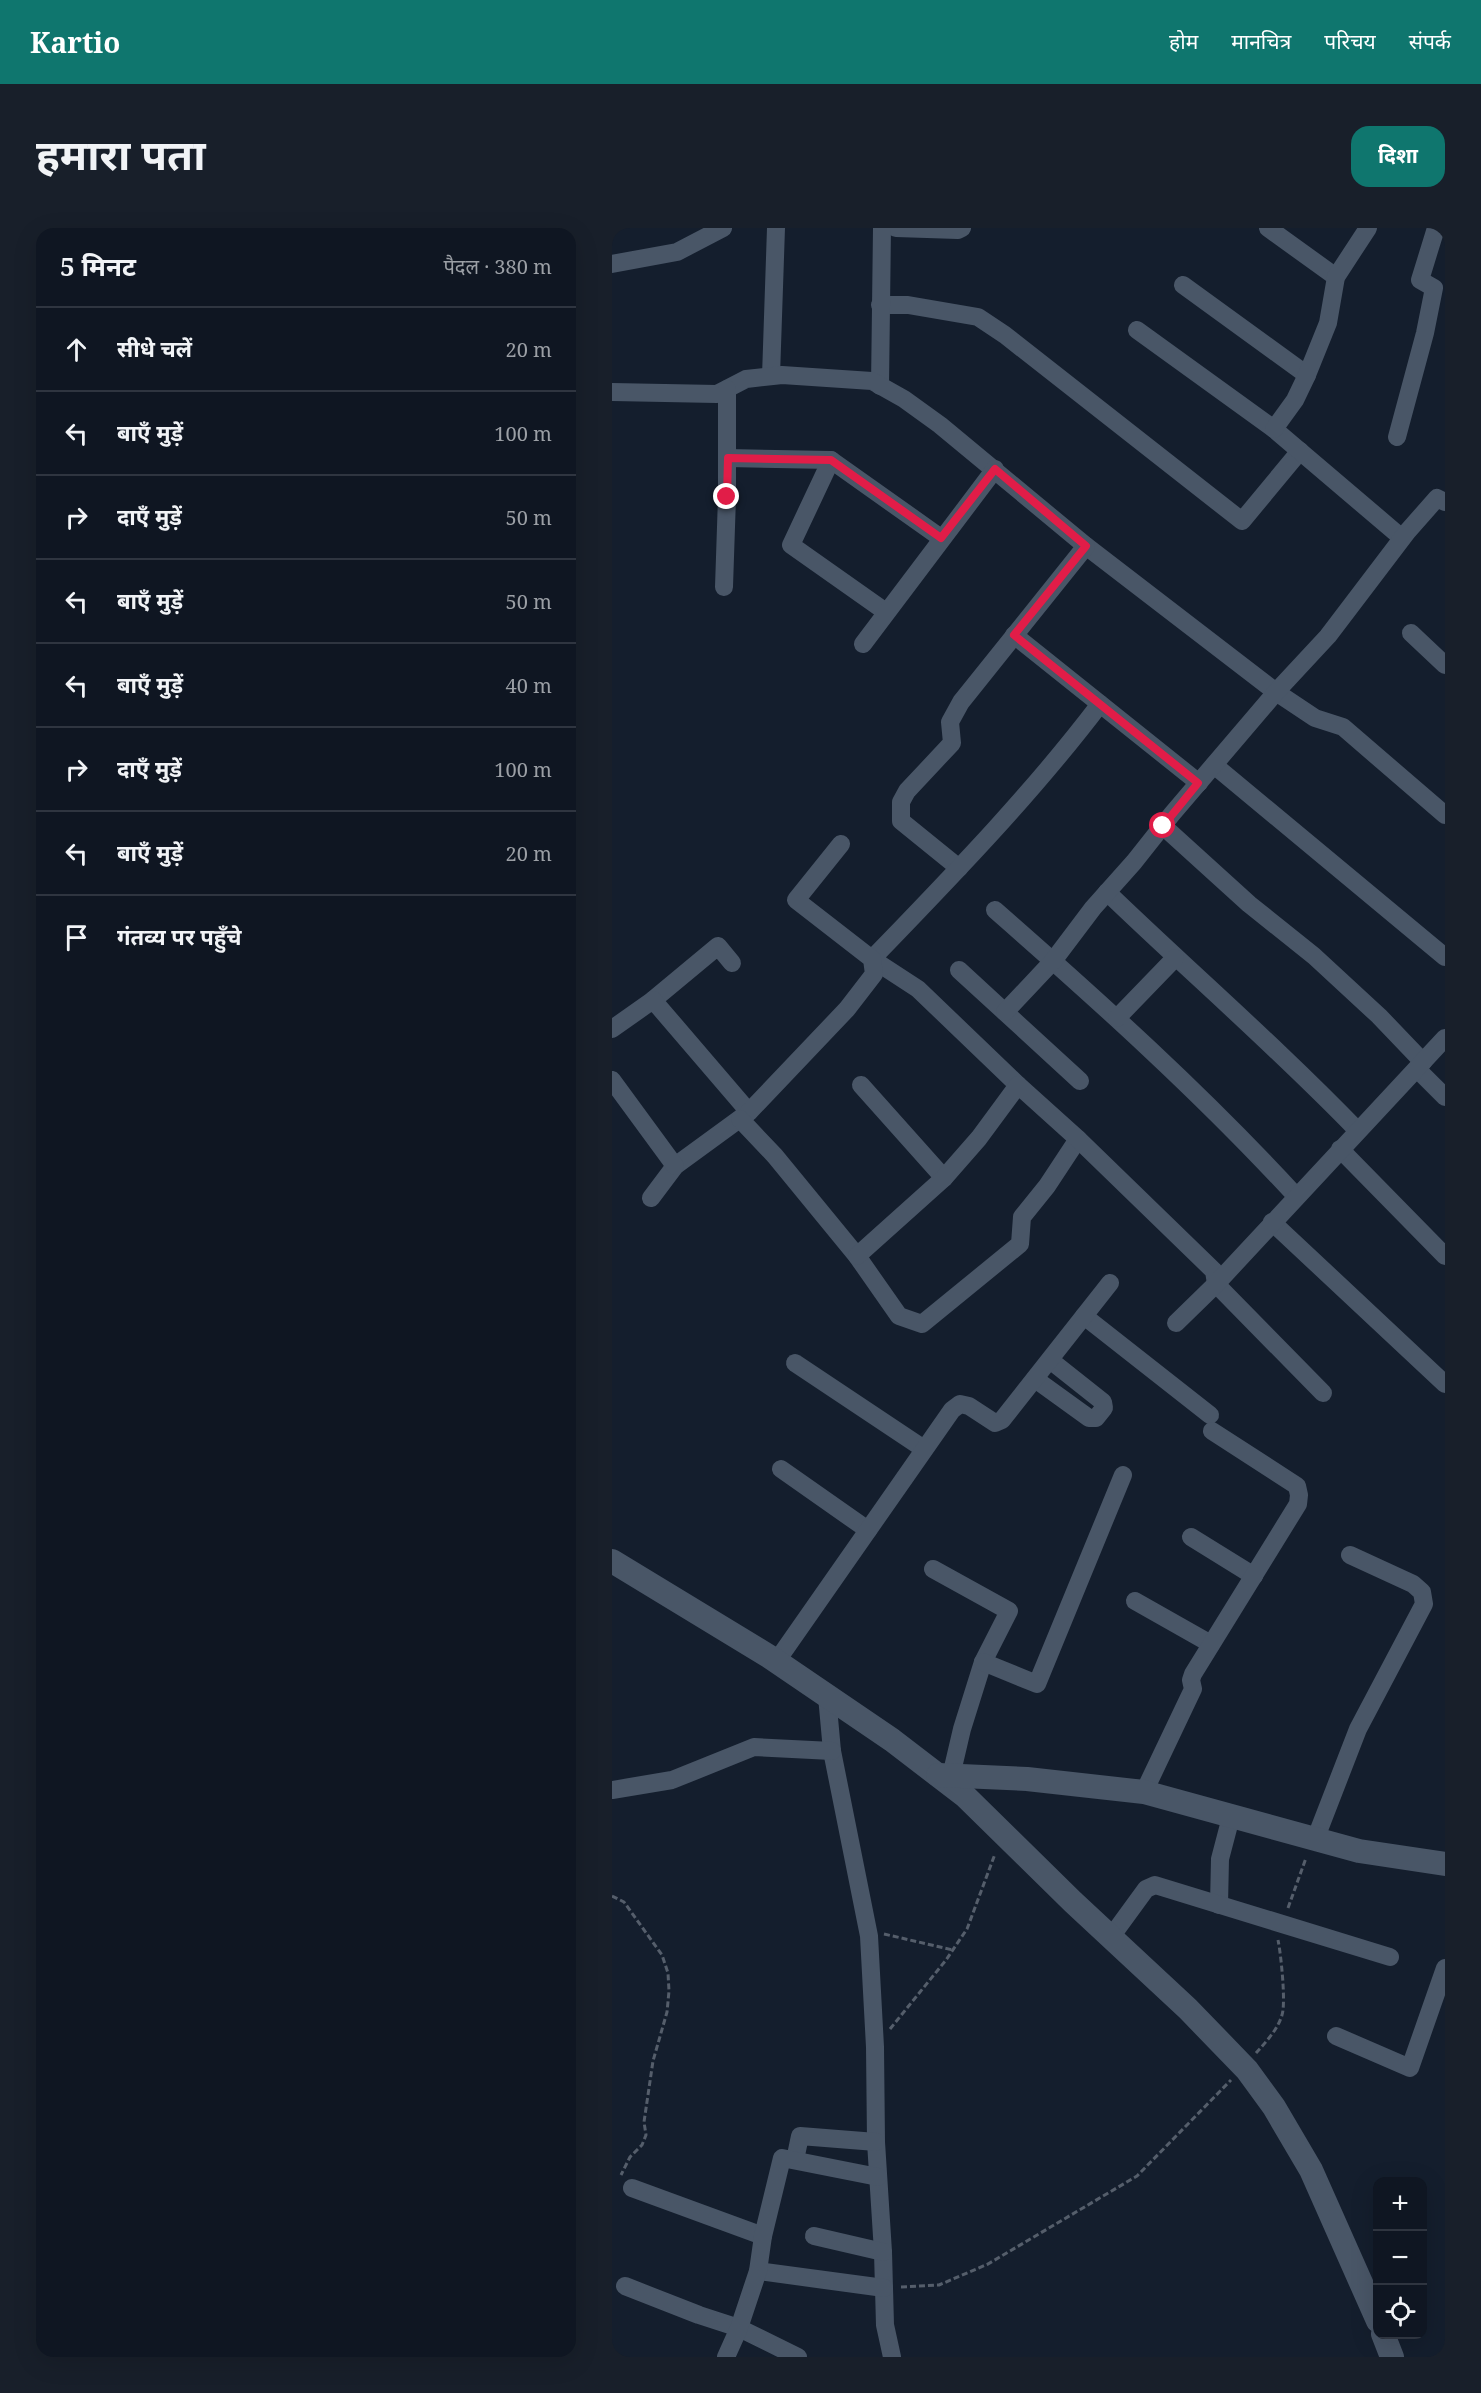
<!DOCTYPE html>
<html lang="hi">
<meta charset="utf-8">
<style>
:root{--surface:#0f1622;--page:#181f2a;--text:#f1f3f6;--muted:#9b9fa5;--line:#2f3540;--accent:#0f766e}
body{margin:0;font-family:"Noto Serif","Noto Sans Devanagari",serif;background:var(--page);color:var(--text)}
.controls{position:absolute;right:18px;bottom:18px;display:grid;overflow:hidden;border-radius:12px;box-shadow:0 6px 24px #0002}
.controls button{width:54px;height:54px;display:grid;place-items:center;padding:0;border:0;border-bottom:2px solid var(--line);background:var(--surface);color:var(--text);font:30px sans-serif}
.stop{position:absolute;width:18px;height:18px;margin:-14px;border:4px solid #e11d48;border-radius:50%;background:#fff}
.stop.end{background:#e11d48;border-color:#fff;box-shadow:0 2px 6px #0008}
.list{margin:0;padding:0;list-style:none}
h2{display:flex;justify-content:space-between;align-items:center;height:78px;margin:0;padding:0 24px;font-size:26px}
h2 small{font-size:20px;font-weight:400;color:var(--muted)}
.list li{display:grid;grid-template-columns:39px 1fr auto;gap:18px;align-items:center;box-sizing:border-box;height:84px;padding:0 24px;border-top:2px solid var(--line)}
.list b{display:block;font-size:22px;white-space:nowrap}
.list em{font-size:20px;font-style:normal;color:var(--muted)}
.icon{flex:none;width:33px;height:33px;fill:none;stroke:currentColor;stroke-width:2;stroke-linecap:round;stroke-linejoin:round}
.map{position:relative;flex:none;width:833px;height:2129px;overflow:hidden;border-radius:18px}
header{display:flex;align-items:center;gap:36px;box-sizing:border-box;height:84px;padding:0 30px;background:var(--accent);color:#fff}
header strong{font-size:28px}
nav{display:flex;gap:33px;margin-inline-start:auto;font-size:21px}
.intro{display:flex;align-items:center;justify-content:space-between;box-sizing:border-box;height:144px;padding:0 36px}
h1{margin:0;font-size:42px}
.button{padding:15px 27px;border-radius:18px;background:var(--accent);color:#fff;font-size:21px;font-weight:700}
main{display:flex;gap:36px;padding:0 36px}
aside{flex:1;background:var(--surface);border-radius:18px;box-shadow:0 6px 24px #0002}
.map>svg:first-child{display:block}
</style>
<header>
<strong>Kartio</strong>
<nav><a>होम</a><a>मानचित्र</a><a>परिचय</a><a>संपर्क</a></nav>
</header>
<div class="intro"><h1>हमारा पता</h1><a class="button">दिशा</a></div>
<main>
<aside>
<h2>5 मिनट<small>पैदल · 380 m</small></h2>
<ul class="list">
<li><svg class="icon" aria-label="ahead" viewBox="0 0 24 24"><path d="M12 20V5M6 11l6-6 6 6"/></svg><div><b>सीधे चलें</b></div><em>20 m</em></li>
<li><svg class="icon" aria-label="left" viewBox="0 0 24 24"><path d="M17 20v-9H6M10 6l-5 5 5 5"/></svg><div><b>बाएँ मुड़ें</b></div><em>100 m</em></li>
<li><svg class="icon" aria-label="right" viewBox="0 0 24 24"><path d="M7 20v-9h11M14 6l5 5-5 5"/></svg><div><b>दाएँ मुड़ें</b></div><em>50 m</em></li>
<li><svg class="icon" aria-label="left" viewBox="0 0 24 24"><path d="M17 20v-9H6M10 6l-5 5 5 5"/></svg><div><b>बाएँ मुड़ें</b></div><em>50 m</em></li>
<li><svg class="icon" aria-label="left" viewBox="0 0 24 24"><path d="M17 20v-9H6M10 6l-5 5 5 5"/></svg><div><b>बाएँ मुड़ें</b></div><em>40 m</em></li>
<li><svg class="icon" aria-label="right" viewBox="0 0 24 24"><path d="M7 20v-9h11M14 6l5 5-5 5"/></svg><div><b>दाएँ मुड़ें</b></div><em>100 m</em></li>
<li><svg class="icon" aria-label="left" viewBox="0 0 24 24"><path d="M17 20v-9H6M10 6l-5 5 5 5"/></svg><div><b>बाएँ मुड़ें</b></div><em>20 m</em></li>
<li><svg class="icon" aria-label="arrive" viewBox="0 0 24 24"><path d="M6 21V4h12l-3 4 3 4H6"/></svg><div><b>गंतव्य पर पहुँचे</b></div></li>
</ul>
</aside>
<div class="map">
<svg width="833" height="2129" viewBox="0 0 833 2129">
<rect width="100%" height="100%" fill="#141e2d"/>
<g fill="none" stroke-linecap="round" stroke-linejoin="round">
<g stroke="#555e6b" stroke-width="3" stroke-dasharray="6 3" stroke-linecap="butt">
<polyline points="0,1668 12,1674 50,1727 56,1745 57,1763 55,1784 41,1833 32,1894 34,1907 30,1917 18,1929 9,1947"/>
<polyline points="676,1680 694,1630"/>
<polyline points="272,1706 341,1722"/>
<polyline points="278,1801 334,1732 355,1701 383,1626"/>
<path d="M644,1825C654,1814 666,1801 670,1787C674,1775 669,1726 666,1712"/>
<polyline points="289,2059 327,2057 376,2036 525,1948 619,1852"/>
</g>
<g stroke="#495667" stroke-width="18">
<polyline points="284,0 346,2 350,0"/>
<polyline points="656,0 724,49"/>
<polyline points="0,36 65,24 111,0"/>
<polyline points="571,57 695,147"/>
<polyline points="268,77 296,77 366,89 393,107 630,293 688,223"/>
<polyline points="525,102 662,201 790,310"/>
<polyline points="159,148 164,0"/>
<polyline points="268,158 270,0"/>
<polyline points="0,164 105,166 134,151 170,147 260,153 292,171 328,197 474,318 664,464 703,490 731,499 833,587"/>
<polyline points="662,201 683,172 695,147 716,95 724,49 756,0"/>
<polyline points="785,209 813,105 822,60 808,52 824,0"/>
<polyline points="116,230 219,232 329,310"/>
<polyline points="219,232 179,317 274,384"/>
<polyline points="112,359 115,269 115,161"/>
<polyline points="799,405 833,437"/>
<polyline points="402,407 587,555"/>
<polyline points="251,416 383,241"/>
<polyline points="602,537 833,729"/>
<polyline points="551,598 637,676 702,728 767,788 811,834"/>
<polyline points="347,640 289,593 289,574 295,563 340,515 338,494 349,474 474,318"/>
<path d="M495,664C578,744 665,819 745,902"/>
<path d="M383,682C487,773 590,866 684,968"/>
<polyline points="347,742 468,853"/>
<polyline points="41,772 106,718 120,735"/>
<polyline points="393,784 441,733 481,680 522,634 560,586 664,464 716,408 795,304 825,270 833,274"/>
<polyline points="505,790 563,730"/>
<polyline points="0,801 41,772 137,884 63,938 39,970"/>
<polyline points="805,841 833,869"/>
<polyline points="0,852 63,938"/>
<polyline points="249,857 332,950"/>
<path d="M406,857L306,761L260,731C339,649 419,567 488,476"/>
<polyline points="137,884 235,781 262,746 260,731 184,672 229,616"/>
<polyline points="128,891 163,928 245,1028 287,1088 310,1096 408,1016 410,989 435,958 466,911"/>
<polyline points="728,921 833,1028"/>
<polyline points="660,994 833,1156"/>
<polyline points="245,1028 332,950 367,910 406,857 466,911 602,1043 604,1056 711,1165"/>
<polyline points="472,1088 598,1187"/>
<polyline points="564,1095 604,1056 833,810"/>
<polyline points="183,1135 312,1221"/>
<polyline points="423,1151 477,1190 484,1190 492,1180 491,1174 438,1132"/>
<polyline points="169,1241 256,1302"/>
<polyline points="579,1309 642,1348"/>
<polyline points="321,1341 397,1383 371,1434 350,1501 339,1548"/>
<polyline points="523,1373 599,1416"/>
<polyline points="164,1434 340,1182 348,1176 357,1178 383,1195 390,1192 498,1055"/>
<polyline points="371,1434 425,1456 511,1247"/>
<polyline points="215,1468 220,1523 257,1708 263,1819 264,1914 271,2024 273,2097 280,2129"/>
<polyline points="0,1562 60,1552 142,1519 220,1523"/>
<polyline points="532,1564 581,1461 579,1452 581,1446 686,1276 687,1267 685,1258 600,1203"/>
<polyline points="703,1612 746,1501 812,1376 810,1364 801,1356 738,1327"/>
<polyline points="607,1677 608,1631 619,1589"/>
<polyline points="499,1709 534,1661 543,1657 778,1729"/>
<polyline points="724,1808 798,1840 833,1740"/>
<polyline points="183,1932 188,1908 264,1914"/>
<polyline points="20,1960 151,2008"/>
<polyline points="202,2008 271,2024"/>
<polyline points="146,2043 272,2060"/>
<polyline points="13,2058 87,2087 127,2100 186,2129"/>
<polyline points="114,2129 127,2100 146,2043 151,2008 170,1930 266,1949"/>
</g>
<g stroke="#495667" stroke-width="24">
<polyline points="0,1333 158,1429 280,1512 353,1568 461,1674 576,1781 635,1842 662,1879 699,1942 766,2093"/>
<polyline points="326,1547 415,1551 532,1564 747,1623 833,1636"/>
<polyline points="771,2106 780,2129"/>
</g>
</g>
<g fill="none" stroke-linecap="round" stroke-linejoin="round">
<polyline stroke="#e11d48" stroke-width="8" points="115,269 116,230 219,232 329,310 383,241 474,318 402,407 586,555 551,598"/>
</g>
</svg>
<div class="controls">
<button>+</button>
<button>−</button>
<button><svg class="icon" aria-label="locate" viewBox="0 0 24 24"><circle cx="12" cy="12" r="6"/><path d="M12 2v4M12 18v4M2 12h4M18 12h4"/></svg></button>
</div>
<div class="stop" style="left:551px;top:598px"></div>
<div class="stop end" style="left:115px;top:269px"></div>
</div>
</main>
